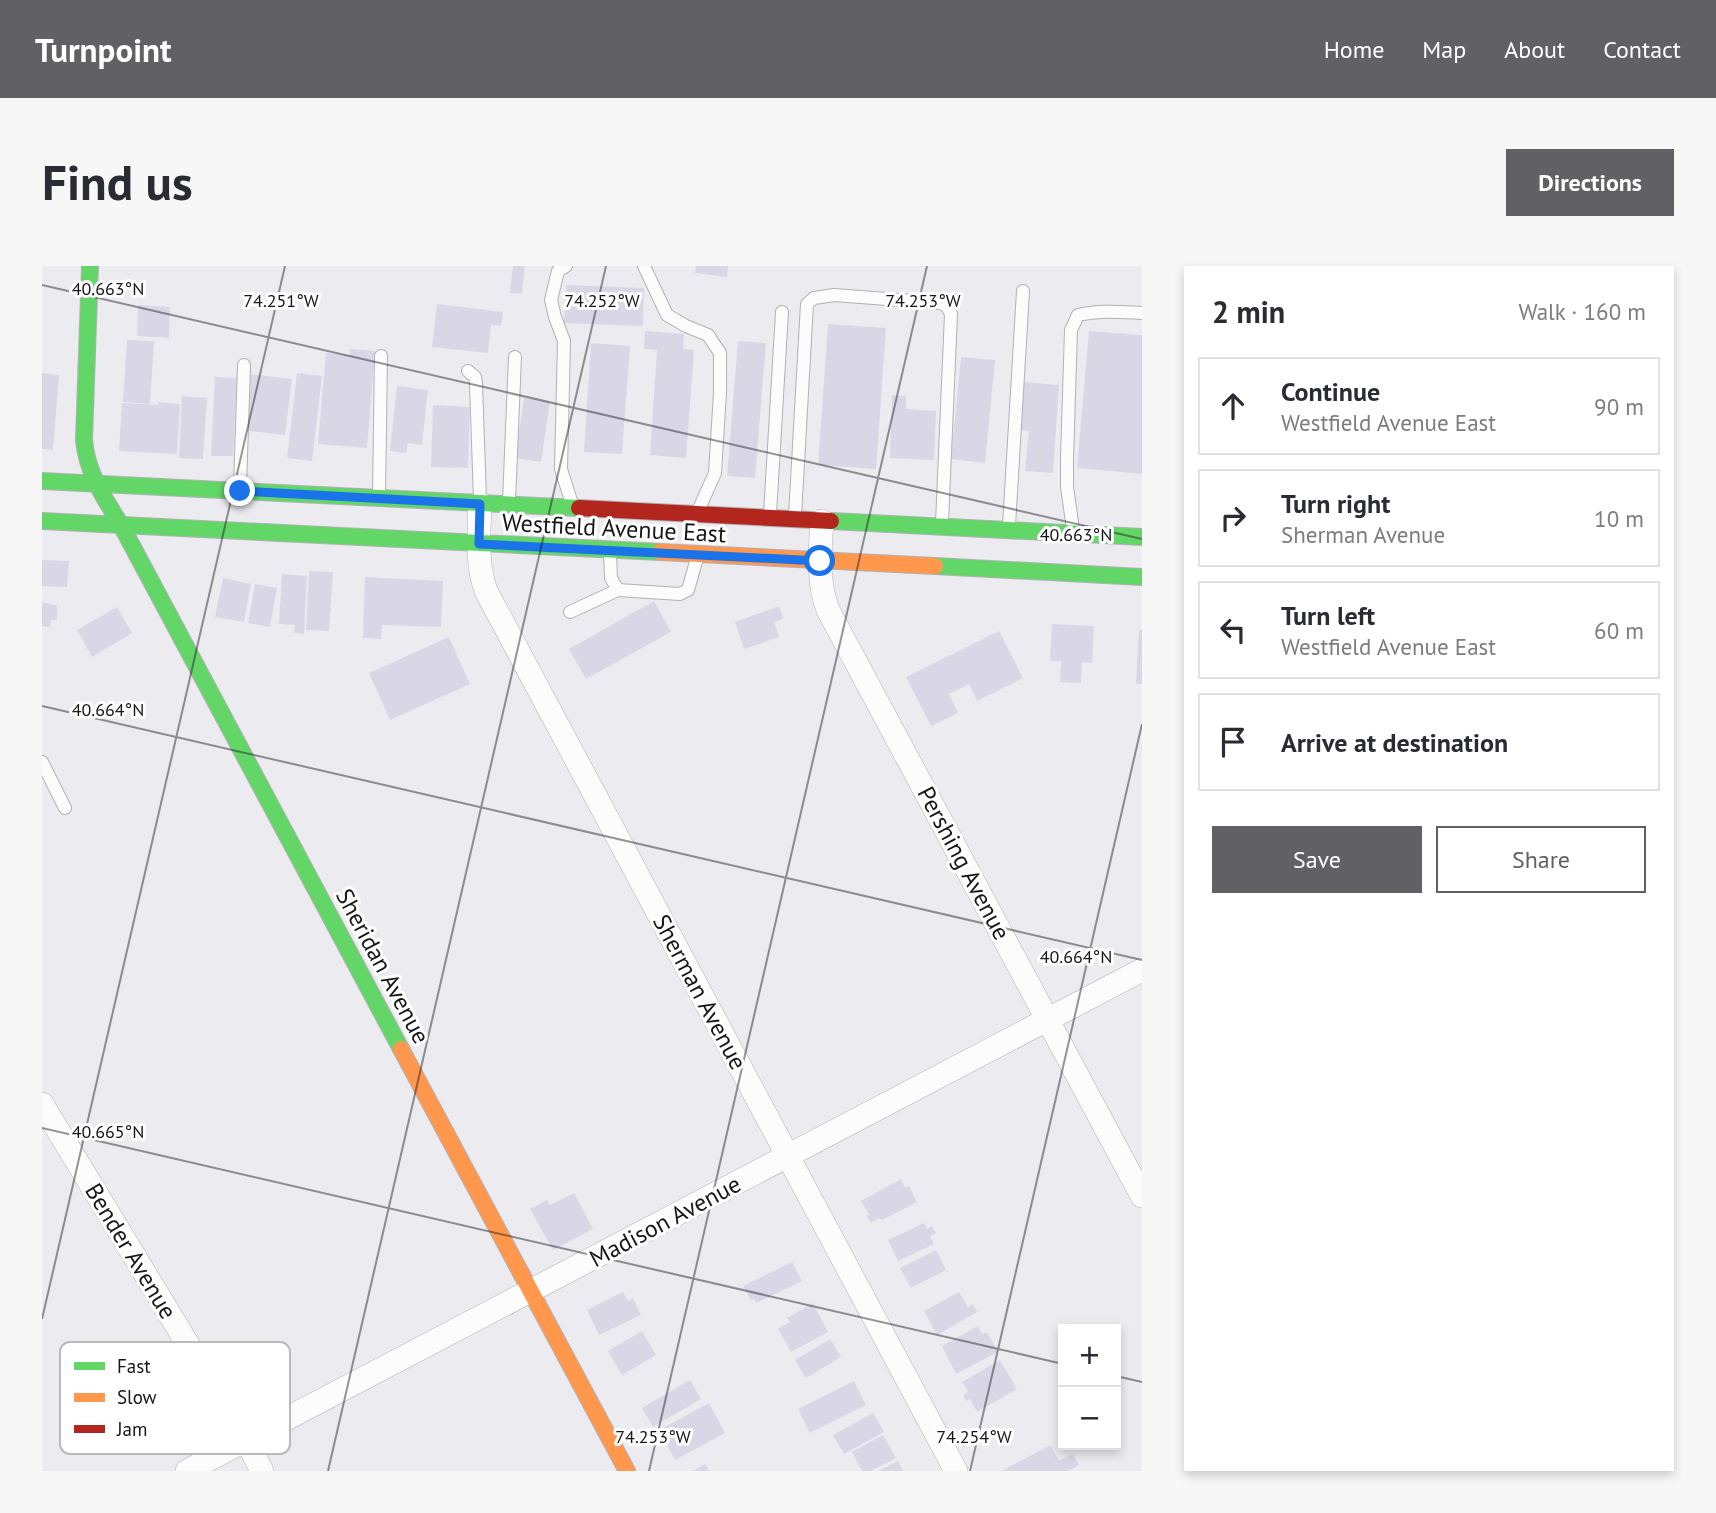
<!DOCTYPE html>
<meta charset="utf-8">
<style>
:root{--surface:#fff;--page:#f7f7f7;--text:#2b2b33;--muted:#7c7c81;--line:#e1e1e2;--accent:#616064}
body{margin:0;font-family:"PT Sans",sans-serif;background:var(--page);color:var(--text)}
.controls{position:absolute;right:21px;bottom:21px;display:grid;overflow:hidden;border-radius:0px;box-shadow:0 4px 10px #0003}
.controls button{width:63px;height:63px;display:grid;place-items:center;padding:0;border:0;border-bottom:2px solid var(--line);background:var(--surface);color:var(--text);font:35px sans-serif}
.stop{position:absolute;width:21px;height:21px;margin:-16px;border:5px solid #1a73e8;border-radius:50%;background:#fff}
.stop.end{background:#1a73e8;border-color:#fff;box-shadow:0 2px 7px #0008}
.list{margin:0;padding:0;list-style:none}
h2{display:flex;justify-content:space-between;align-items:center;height:91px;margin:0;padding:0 28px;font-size:30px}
h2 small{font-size:23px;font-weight:400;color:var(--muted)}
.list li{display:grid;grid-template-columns:46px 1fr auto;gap:21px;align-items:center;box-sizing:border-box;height:98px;margin:0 14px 14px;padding:0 14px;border:2px solid var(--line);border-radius:0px}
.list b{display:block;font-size:26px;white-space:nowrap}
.list p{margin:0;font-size:23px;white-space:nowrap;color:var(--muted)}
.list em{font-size:23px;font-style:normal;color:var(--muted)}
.actions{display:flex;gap:14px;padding:21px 28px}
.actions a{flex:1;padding:16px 0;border:2px solid var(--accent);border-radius:0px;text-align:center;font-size:24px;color:var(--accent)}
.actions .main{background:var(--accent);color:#fff}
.icon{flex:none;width:38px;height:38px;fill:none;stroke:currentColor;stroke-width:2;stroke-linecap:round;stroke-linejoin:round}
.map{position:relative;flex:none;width:1100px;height:1205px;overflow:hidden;border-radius:0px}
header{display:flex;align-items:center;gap:42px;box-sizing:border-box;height:98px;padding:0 35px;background:var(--accent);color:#fff}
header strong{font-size:33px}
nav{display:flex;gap:38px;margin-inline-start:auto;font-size:24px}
.intro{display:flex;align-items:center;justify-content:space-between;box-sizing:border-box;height:168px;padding:0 42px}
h1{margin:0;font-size:49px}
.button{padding:18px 32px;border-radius:0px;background:var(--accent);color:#fff;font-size:24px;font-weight:700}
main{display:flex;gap:42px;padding:0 42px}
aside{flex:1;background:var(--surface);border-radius:0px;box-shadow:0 4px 10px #0003}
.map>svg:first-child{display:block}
</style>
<header>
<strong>Turnpoint</strong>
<nav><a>Home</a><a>Map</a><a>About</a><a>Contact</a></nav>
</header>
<div class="intro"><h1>Find us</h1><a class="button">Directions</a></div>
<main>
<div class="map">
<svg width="1100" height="1205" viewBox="0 0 1100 1205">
<rect width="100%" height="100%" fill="#ececf0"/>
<g fill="#d9d7e6">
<polygon points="471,0 483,0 480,28 468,27"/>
<polygon points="654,0 686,0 685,11 653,7"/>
<polygon points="524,19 602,22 601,60 522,57"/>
<polygon points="395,38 461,46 459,60 449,59 446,87 390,81"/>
<polygon points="96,39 128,41 127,72 95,70"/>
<polygon points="786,58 844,62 834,203 776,199"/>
<polygon points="603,65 642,68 641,83 652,84 644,192 608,189 615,84 602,83"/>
<polygon points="1047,65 1100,69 1100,208 1035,202"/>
<polygon points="85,74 112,75 108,138 81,136"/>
<polygon points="696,75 724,77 713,212 685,210"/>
<polygon points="549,77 588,80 580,188 542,186"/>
<polygon points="308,83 333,85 325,182 276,178 284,87 308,89"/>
<polygon points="919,91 953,94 943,197 909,193"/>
<polygon points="0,107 17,109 11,184 0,183"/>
<polygon points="255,107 280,110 270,195 245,192"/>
<polygon points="207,108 250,113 243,169 200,164"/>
<polygon points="173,111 195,112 191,190 169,190"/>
<polygon points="982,116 1017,119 1011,207 983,205 987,165 978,164"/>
<polygon points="355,120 386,124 380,179 366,177 364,187 348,185"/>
<polygon points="850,129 864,130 864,143 894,145 892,194 848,192"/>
<polygon points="140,130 165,132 161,193 137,192"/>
<polygon points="482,132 508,136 499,196 473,192"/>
<polygon points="116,136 138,138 135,188 77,185 80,137 116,139"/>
<polygon points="391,139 428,141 426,202 389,201"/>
<polygon points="0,294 27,295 25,321 0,320"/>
<polygon points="267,305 291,306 287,365 264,364"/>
<polygon points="240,308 265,310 262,368 252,367 253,359 237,358"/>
<polygon points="323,311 401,315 399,361 340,359 339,373 321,372"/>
<polygon points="181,312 209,318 202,356 173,351"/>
<polygon points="213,318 235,322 228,361 206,357"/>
<polygon points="612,335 629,366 544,413 527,383"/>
<polygon points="0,336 15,340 15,354 9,354 8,361 0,360"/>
<polygon points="737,340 741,353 732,356 737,371 702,383 693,356"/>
<polygon points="75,341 90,367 50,391 35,364"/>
<polygon points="1010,358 1052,360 1050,397 1040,396 1039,417 1018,416 1019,395 1008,395"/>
<polygon points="1097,364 1100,364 1100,418 1094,418"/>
<polygon points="957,365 981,412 935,435 927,418 907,428 916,447 889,460 864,411"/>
<polygon points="407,371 428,418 348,454 327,407"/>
<polygon points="859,913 863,922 867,920 875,936 840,954 838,952 828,957 825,950 827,948 819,935"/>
<polygon points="532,927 551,963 511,984 488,943 505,934 508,939"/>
<polygon points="882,957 885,963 890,960 894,967 888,970 892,978 856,995 846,974"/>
<polygon points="894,984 904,1004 869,1022 858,1002"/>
<polygon points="750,996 760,1015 714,1037 712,1033 709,1034 701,1020"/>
<polygon points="581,1026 586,1035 591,1032 599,1049 557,1069 545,1044"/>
<polygon points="917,1026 926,1041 931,1038 935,1046 895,1069 882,1045"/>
<polygon points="771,1037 786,1066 749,1086 736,1063 748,1056 745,1052"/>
<polygon points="936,1060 940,1068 945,1066 956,1086 914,1108 900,1080"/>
<polygon points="600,1065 614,1089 580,1109 566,1085"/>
<polygon points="788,1073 799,1091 764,1112 753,1094"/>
<polygon points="958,1094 975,1123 935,1146 928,1133 924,1135 921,1130 926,1126 920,1116"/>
<polygon points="648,1114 659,1133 611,1161 600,1142"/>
<polygon points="812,1115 824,1139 768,1167 756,1143"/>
<polygon points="667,1137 683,1167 633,1194 617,1164"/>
<polygon points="831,1147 842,1166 802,1188 791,1169"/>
<polygon points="841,1169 854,1192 829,1205 820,1205 810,1186"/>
<polygon points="1008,1179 1017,1195 1031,1188 1037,1199 1027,1205 960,1205"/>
<polygon points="856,1195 861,1205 836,1205"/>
<polygon points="663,1198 667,1205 651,1205"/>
</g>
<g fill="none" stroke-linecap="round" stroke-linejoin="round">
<defs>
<g id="lane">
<polyline points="524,0 516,5 509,34 513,51 522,75 519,203 530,238"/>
<polyline points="602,0 625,49 644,60 666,69 678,87 678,127 673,207 656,245"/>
<polyline points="426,105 433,111 434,117 438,234"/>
<polyline points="198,221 202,99"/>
<polyline points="337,228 339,90"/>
<polyline points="467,235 473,91"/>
<polyline points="728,248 740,46"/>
<polyline points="753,250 765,38 772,32 792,29 898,37 905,40 909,48 900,257"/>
<polyline points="967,260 981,25"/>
<path d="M1031,263L1025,221V193L1029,64L1036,49C1058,44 1078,46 1100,47"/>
<polyline points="568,287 569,312 576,324 638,328 646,324 655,292"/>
<polyline points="528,346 576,324"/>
<polyline points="0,496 23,542"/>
</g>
<g id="street">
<path d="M438,238C437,268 434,297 444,325L914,1205"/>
<path d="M780,255C778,285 775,315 786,344L1100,930"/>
<polyline points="0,838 204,1174 220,1205"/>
<polyline points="145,1205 1100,704"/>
</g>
<g id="fast">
<path d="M48,0L42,174C45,207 62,232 79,259L359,783"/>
<polyline points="0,215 537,242"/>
<polyline points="0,255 618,286"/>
<polyline points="789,255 1100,271"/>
<polyline points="893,300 1100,311"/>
</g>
<g id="slow">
<polyline points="618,286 893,300"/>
<polyline points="359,783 585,1205"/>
</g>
<polyline id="jam" points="537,242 789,255"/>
</defs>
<use href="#lane" stroke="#b1b1b4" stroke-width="14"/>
<use href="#street" stroke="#b1b1b4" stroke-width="24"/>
<use href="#fast" stroke="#b1b1b4" stroke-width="18"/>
<use href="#slow" stroke="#b1b1b4" stroke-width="18"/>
<use href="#jam" stroke="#b1b1b4" stroke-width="18"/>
<use href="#lane" stroke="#fcfcfd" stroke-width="12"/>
<use href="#street" stroke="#fcfcfd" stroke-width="23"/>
<use href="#fast" stroke="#63d668" stroke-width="16"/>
<use href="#slow" stroke="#ff974d" stroke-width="16"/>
<use href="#jam" stroke="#b3261e" stroke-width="16"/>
</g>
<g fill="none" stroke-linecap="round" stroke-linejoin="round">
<polyline stroke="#1a73e8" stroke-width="9" points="198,225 438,238 437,278 778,295"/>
</g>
<path fill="none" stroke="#161518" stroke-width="2" stroke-opacity="0.45" d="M0,19L1100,273M0,440L1100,694M0,862L1021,1098M0,1053L243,0M1074,1110L1100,1116M286,1205L564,0M607,1205L885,0M928,1205L1100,458"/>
<g text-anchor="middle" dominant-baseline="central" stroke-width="6" stroke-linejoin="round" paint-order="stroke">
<g font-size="24" fill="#161518" stroke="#fff">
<text transform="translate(572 262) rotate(3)">Westfield Avenue East</text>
<text transform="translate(922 597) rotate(62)">Pershing Avenue</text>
<text transform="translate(341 700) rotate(62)">Sheridan Avenue</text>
<text transform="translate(658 726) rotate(62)">Sherman Avenue</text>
<text transform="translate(623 955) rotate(-28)">Madison Avenue</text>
<text transform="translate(89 985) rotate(59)">Bender Avenue</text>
</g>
</g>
<rect x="18" y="1076" width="230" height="112" rx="10" fill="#fff" stroke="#b9b9ba" stroke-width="2"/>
<rect x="32" y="1096" width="31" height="8" fill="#63d668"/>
<rect x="32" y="1127" width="31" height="9" fill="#ff974d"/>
<rect x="32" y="1159" width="31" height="8" fill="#b3261e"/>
<g font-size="19" fill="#161518">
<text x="75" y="1107">Fast</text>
<text x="75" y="1138">Slow</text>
<text x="75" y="1170">Jam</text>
</g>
<g font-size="18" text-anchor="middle" fill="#161518" stroke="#fff" stroke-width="6" stroke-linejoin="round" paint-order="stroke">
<text x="66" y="29">40.663°N</text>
<text x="239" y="41">74.251°W</text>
<text x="560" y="41">74.252°W</text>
<text x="881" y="41">74.253°W</text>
<text x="1034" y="275">40.663°N</text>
<text x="66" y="450">40.664°N</text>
<text x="1034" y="697">40.664°N</text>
<text x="66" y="872">40.665°N</text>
<text x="611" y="1177">74.253°W</text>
<text x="932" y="1177">74.254°W</text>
</g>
</svg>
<div class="controls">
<button>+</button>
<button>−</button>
</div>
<div class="stop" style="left:778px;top:295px"></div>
<div class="stop end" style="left:198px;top:225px"></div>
</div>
<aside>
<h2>2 min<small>Walk · 160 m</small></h2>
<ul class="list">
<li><svg class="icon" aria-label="ahead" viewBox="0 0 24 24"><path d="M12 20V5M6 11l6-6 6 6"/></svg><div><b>Continue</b><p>Westfield Avenue East</p></div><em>90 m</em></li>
<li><svg class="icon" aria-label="right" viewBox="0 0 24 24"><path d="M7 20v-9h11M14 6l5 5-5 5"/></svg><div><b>Turn right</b><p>Sherman Avenue</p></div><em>10 m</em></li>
<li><svg class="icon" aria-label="left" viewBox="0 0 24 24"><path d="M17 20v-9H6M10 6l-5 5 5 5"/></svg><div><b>Turn left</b><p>Westfield Avenue East</p></div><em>60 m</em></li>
<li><svg class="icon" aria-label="arrive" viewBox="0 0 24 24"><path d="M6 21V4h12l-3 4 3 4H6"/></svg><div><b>Arrive at destination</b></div></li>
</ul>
<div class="actions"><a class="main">Save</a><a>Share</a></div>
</aside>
</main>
